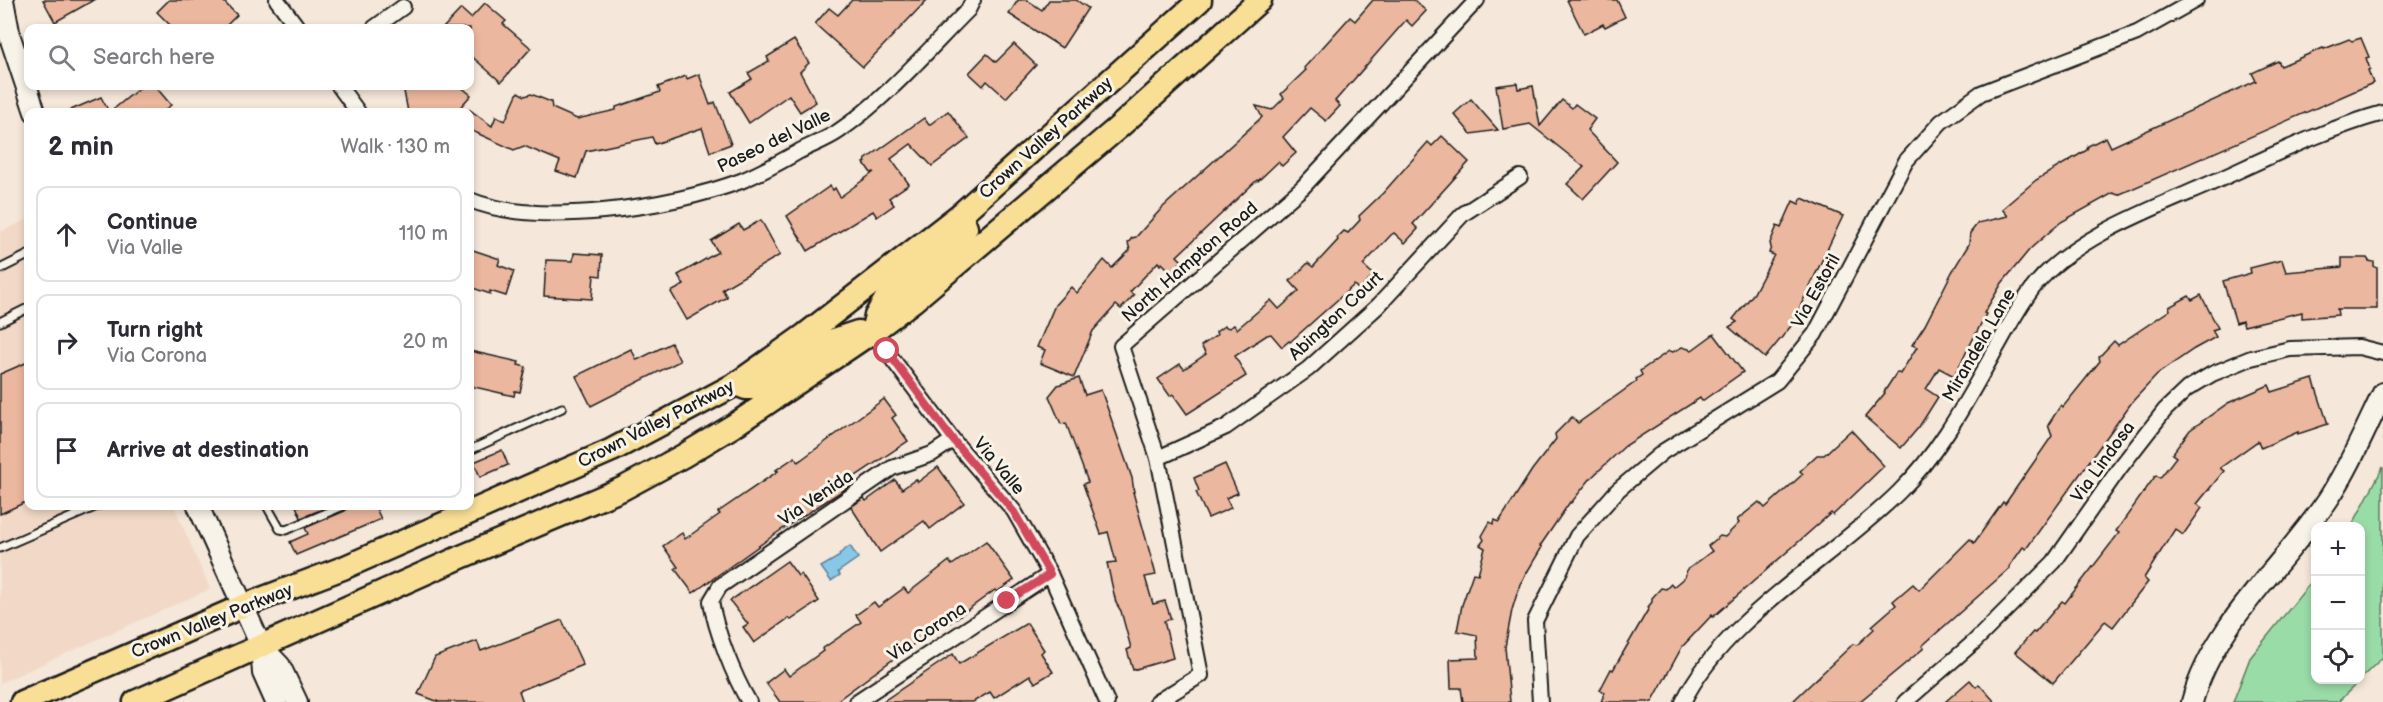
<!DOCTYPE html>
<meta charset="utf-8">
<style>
:root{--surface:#fff;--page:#f2f2f3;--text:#2b2b33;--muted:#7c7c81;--line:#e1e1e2}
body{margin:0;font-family:"Balsamiq Sans",sans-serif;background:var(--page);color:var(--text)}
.controls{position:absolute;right:18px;bottom:18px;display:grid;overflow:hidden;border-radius:12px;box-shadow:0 3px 9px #0003}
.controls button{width:54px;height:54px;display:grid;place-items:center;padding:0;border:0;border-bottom:2px solid var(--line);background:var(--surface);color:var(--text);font:30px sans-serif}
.stop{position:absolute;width:18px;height:18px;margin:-14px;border:4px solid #d1495b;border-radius:50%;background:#fff}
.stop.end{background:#d1495b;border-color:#fff;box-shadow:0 2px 6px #0008}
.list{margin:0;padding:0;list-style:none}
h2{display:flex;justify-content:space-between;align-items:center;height:78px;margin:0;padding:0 24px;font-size:26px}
h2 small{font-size:20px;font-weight:400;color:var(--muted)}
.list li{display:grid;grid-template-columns:39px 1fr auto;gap:18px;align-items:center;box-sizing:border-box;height:96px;margin:0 12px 12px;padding:0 12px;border:2px solid var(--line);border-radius:12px}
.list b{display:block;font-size:22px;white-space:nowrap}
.list p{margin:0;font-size:20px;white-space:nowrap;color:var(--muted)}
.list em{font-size:20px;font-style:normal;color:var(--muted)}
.icon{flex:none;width:33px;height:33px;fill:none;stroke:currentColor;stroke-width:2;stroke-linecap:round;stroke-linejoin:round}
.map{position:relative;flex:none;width:2383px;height:702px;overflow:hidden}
.search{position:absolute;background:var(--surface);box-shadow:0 3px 9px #0003;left:24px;top:24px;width:450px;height:66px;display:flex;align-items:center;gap:15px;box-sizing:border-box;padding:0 21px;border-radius:12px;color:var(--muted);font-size:22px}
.panel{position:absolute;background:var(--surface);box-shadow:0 3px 9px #0003;left:24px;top:108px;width:450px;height:402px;border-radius:12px}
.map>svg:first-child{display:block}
</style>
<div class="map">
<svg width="2383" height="702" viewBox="0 0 2383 702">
<rect width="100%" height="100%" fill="#f5e7d9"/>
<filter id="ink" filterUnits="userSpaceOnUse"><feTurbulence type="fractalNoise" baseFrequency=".0167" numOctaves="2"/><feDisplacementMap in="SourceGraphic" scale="12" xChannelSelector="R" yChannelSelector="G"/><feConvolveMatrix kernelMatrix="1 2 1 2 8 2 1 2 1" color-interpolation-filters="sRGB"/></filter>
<g filter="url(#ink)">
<polygon fill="#f2d9c7" points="28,219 28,506 174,506 210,589 0,683 0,232"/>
<g fill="#99dca7" stroke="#5a7c62" stroke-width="1.5">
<polygon points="2383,467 2383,657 2360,679 2360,526 2352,526"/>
<polygon points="2315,577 2316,680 2360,680 2338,702 2233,702 2250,658"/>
</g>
<polygon fill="#89c7e9" stroke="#5d8397" stroke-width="1.5" points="850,546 858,558 838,572 840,575 831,581 821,567 840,556 839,554"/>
<g fill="#ebb79e" stroke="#1c1c1c" stroke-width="1.5">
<polygon points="43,0 94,0 55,22"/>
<polygon points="169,0 222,0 237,15 224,28 173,28 157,12"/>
<polygon points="852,0 927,0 863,67 815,24 829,8 838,15"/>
<polygon points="1018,0 1027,0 1042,10 1049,0 1076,0 1088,8 1062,48 1009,14"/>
<polygon points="1373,0 1414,0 1426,11 1412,26 1406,20 1335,101 1340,106 1326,121 1310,108 1283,137 1296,153 1282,166 1278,162 1258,181 1257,180 1177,256 1182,261 1171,272 1162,263 1160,265 1158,262 1130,292 1134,295 1121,309 1116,305 1093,331 1074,377 1040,363 1045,350 1037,347 1055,305 1071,287 1077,293 1104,260 1112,268 1130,250 1128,243 1132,238 1136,237 1162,208 1262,117 1256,106 1272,110 1284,98 1281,94 1306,70 1304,68 1350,17 1355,21"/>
<polygon points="1567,0 1617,0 1625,17 1605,27 1603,24 1584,34"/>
<polygon points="485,3 506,21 503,24 531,48 501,82 470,55 470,28 443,28 461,9 471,18"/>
<polygon points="2361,38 2369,57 2366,58 2370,69 2368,70 2373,83 2118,195 2113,193 2061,222 2030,249 2002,283 1984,313 1986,314 1954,376 1939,368 1926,389 1938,397 1919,427 1901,448 1865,417 1885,393 1884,392 1897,372 1900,374 1917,347 1912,345 1925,325 1952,272 1969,244 1970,233 1978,223 2008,216 2002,209 2036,180 2087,150 2088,146 2106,137 2111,147 2256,81 2252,73 2278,61 2281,66 2323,48 2324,49 2349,39 2352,41"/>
<polygon points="794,40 809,63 800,72 816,102 800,112 789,95 749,123 730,92 752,79 748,73 769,61 767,57"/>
<polygon points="1014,44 1036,65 1006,98 987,81 983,86 969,73 987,54 996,62"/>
<polygon points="699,74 710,105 715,102 731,144 710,152 702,128 655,144 652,137 586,151 577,178 556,171 560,161 524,146 514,150 470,130 470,110 492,126 496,116 505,121 518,92 525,96 531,94 551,102 552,108 577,119 616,110 616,107 660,92 658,87 686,76 687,79"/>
<polygon points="1517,83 1518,89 1533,86 1540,126 1562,100 1572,108 1575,104 1595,119 1587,130 1617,162 1583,199 1567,184 1584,167 1530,124 1503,129 1496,86"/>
<polygon points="142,86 155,86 171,105 163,112 110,112"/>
<polygon points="403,86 460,86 471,95 456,112 408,112"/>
<polygon points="101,97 109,112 66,112"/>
<polygon points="1471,99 1498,130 1471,134 1454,114"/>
<polygon points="948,111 969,138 932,166 911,144 891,159 909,184 889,198 894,205 877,217 873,211 808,251 787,216 830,186 833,190 835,188 840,197 874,172 871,173 864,163 866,162 865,160 924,118 929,125"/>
<polygon points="1442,136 1469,162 1413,224 1418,229 1405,243 1394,233 1391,235 1363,265 1374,275 1359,290 1354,285 1290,342 1289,341 1282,347 1271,334 1267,335 1235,356 1246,376 1187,414 1173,394 1170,396 1158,379 1180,364 1184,369 1206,354 1201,346 1217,335 1216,332 1224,326 1229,328 1234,325 1237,329 1271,300 1279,309 1299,291 1290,281 1308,263 1313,267 1338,240 1337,238 1344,231 1348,233 1360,220 1359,216 1383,193 1428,142 1432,146"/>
<polygon points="1802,198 1843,216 1791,326 1765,358 1729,327 1737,322 1733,319 1754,293 1774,255 1769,253 1771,247 1770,243 1777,226 1781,228 1793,201 1799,204"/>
<polygon points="761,220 780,255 722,289 727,297 687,320 671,292 684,285 678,275 718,252 711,241 739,224 743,230"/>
<polygon points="470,249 500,259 498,265 514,271 506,296 490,291 490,294 470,287"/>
<polygon points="574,253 602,255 601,276 594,275 592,299 544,296 546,260 573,261"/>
<polygon points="2342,258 2367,258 2369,261 2374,262 2374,266 2377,268 2377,309 2337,309 2338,315 2302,318 2302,312 2244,326 2242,321 2236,323 2223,281 2251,273 2250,268 2282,260 2286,272 2342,267"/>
<polygon points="2201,295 2218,328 2212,330 2216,337 2194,349 2159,373 2132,402 2026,549 2023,547 2009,567 2010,568 1922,646 1924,648 1859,702 1792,702 1853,644 1857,645 1874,629 1872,626 1896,605 1893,601 1913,584 1919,590 1970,539 1974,543 2003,502 2005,504 2052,436 2048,425 2061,405 2063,407 2100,361 2099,357 2114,341 2118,345 2170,310 2169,307 2189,296 2192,300"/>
<polygon points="1714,334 1743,372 1702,401 1700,398 1625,446 1591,478 1571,503 1570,502 1540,546 1542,547 1520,584 1512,610 1505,647 1510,702 1463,702 1461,688 1451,688 1450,659 1478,658 1477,635 1457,631 1462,605 1473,573 1478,574 1485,548 1480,545 1484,540 1482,536 1490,522 1493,524 1495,520 1499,522 1532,470 1556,439 1555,434 1572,417 1578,423 1637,381 1636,379 1642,375 1640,371 1669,351 1673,352 1682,347 1692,350"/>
<polygon points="671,343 680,361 591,406 576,376 631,349 637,360"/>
<polygon points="470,351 519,362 518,365 526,367 520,392 515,391 514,396 470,386"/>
<polygon points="28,362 28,501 0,514 0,374"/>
<polygon points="1079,378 1085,395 1101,390 1132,478 1134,492 1133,492 1156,575 1145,577 1153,604 1165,601 1171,619 1164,621 1173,658 1133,670 1127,650 1131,648 1121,611 1116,603 1107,563 1116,562 1108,532 1101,534 1083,484 1088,482 1066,423 1061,424 1049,396 1058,385"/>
<polygon points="2313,379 2328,424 2298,434 2298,432 2261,448 2258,441 2220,468 2224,471 2197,504 2202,508 2183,535 2175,529 2144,578 2148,582 2113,627 2105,621 2053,683 2015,652 2033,632 2035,633 2062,601 2065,603 2119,533 2116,531 2156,475 2160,478 2176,457 2172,454 2190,430 2228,403 2269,385 2272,392"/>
<polygon points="884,399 896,415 892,418 908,441 850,480 853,484 781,530 693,593 675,569 678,567 663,546 682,533 685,539 720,514 718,512 778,471 776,470 795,457 798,462"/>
<polygon points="1851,430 1884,466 1833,515 1831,513 1713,617 1712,615 1682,647 1652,702 1601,702 1605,692 1600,690 1611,669 1613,670 1649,608 1648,607 1652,602 1652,598 1661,588 1666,589 1671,584 1673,587 1685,577 1687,570 1712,551 1708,546 1720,536 1725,537 1739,523 1737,520 1759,502 1765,508 1803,474 1800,471 1817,455 1824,455"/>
<polygon points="502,450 508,465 480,477 474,462"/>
<polygon points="1225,464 1238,493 1226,498 1231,508 1208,518 1196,492 1199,491 1194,478"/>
<polygon points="938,467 964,503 930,529 924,521 880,552 851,507 864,498 866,501 895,480 902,489 916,479 918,482"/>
<polygon points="296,506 330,506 301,518"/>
<polygon points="349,506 375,506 381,519 296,555 290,542 308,534 305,528 345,511"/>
<polygon points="986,541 1014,580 997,592 995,590 948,624 945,621 835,702 780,702 766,683 784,669 789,676 823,651 822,649 861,622 856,615 874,602 878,607 904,588 908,593 949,561 952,565"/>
<polygon points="787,561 798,576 801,574 819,601 791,620 789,618 754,643 743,627 748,624 730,601"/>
<polygon points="562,620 583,665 519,691 523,702 439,702 418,694 435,657 477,641 481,651"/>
<polygon points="1027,623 1044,650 1041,653 1053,672 1035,683 1030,675 994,698 990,692 973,702 882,702 953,654 959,664"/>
<polygon points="1970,680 1976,687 1979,684 1995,702 1945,702"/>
</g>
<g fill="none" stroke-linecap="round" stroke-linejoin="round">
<defs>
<g id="lane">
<polyline points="0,269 28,255"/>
<polyline points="0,322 28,308"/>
<polyline points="470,450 562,408"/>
<polyline points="267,506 280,529 286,530 343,506"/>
<polyline points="0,548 97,506"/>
</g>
<g id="street">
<polyline points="277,0 298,28"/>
<polyline points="374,28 403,7"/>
<polyline points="339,86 358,112"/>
<path d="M470,200C539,228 672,207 741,181C761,173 780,162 798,152C811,145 826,140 839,131C887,98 926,52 968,10L973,0"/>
<polyline points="872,332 953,440 1014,511 1050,574 1107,702"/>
<polyline points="1158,458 1226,427 1308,369 1378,306 1463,214 1520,177"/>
<path d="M749,702C734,677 715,629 711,601L720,586L892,468L932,454L953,440"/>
<polyline points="856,702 1050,574"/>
<polyline points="1157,702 1201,675 1158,458 1121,346 1303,187 1477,0"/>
<polyline points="1540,702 1535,621 1577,536 1618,490 1664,451 1777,381 1815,334 1906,161 1941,122 1981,93 2137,33 2196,0"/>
<path d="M1683,702C1725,617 1833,558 1899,492C1941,451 1968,398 1997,347C2009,326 2021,302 2037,283C2077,235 2160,206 2216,181C2271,156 2325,129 2383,113"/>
<polyline points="1905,702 1974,642 2054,562 2119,469 2165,410 2187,389 2212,374 2251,358 2290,349 2359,347 2383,353"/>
</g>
<g id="secondary">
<polyline points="3,0 10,37 35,112"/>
<polyline points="198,506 261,646 280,666 297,702"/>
<polyline points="261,646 263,673 276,702"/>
<path d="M2192,702C2214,622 2284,566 2329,498C2350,466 2366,428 2383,393"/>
</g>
<g id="primary">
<polyline points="872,332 876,316 887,297 960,235 966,228 961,214"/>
<polyline points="736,384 746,388 757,388 831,341 858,332"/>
<polyline points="22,702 243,606 343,568 612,450 736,384 805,335 961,214 1200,0"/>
<polyline points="135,702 461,557 622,489 683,456 733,426 872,332 913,301 1120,126 1260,0"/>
</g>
</defs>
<use href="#lane" stroke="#1c1c1c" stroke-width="11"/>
<use href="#street" stroke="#1c1c1c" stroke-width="18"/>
<use href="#secondary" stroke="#1c1c1c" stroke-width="24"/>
<use href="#primary" stroke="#1c1c1c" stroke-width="27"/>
<use href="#lane" stroke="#f7f3e8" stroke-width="7"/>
<use href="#street" stroke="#f7f3e8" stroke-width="14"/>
<use href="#secondary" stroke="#f7f3e8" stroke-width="20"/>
<use href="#primary" stroke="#f9df96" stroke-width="22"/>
</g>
</g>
<g fill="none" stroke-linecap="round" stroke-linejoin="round" filter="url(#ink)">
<polyline stroke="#d1495b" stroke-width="8" points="887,351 953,440 1014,512 1050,574 1007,601"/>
</g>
<g text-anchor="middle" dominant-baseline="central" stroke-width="6" stroke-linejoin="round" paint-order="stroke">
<g font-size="18" fill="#1c1c1c" stroke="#f7f3e8">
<text transform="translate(1046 138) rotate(-42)">Crown Valley Parkway</text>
<text transform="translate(774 141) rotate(-26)">Paseo del Valle</text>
<text transform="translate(1190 262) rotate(-41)">North Hampton Road</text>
<text transform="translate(1816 291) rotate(-61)">Via Estoril</text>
<text transform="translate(1336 316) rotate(-43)">Abington Court</text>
<text transform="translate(1979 345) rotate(-60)">Mirandela Lane</text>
<text transform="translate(656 424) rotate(-27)">Crown Valley Parkway</text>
<text transform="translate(2103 462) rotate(-54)">Via Lindosa</text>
<text transform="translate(999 466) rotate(50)">Via Valle</text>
<text transform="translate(816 498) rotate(-34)">Via Venida</text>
<text transform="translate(212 621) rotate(-22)">Crown Valley Parkway</text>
<text transform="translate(927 632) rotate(-34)">Via Corona</text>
</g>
</g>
</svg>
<div class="controls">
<button>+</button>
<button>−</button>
<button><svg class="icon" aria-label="locate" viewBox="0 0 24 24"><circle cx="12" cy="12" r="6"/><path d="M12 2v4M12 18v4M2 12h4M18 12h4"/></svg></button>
</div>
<div class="stop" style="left:887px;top:351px"></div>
<div class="stop end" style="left:1007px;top:601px"></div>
<div class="search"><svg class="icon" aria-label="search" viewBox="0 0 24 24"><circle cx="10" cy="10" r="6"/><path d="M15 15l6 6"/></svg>Search here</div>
<section class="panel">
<h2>2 min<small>Walk · 130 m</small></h2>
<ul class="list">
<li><svg class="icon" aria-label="ahead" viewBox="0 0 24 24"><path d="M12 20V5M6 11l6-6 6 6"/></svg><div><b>Continue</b><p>Via Valle</p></div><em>110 m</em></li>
<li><svg class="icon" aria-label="right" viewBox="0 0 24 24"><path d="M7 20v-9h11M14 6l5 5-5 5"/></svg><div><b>Turn right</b><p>Via Corona</p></div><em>20 m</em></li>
<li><svg class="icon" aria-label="arrive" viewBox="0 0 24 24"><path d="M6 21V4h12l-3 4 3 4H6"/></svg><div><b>Arrive at destination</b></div></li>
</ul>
</section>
</div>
